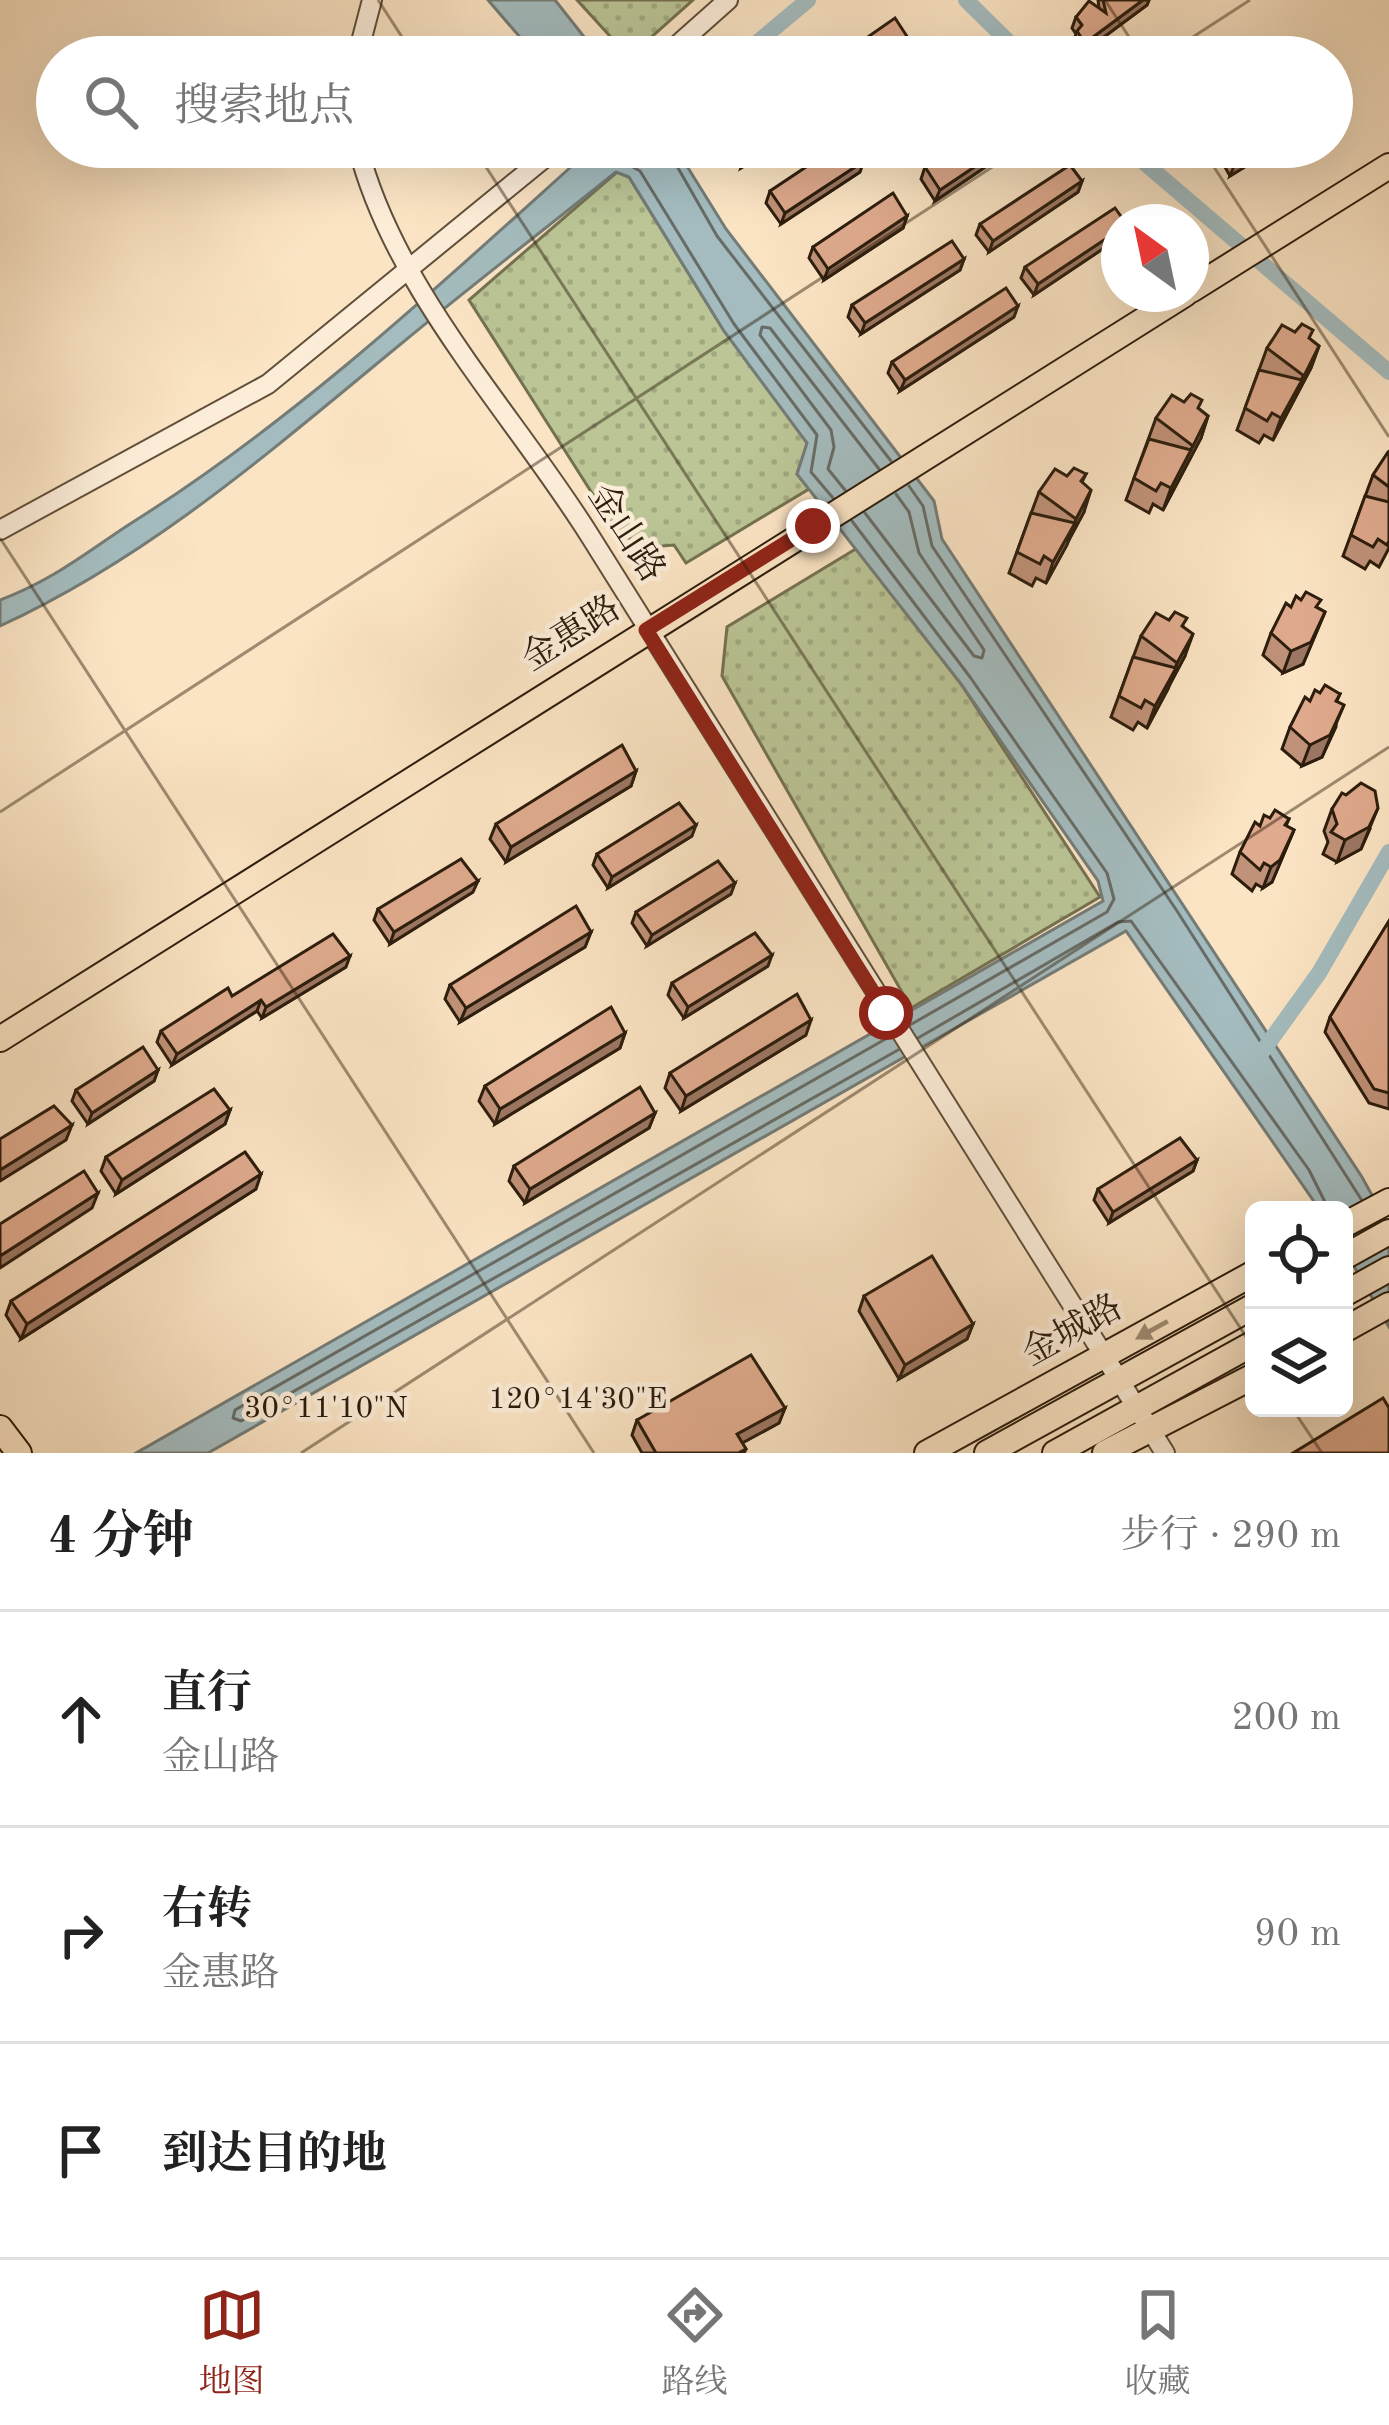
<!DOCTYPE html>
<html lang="zh">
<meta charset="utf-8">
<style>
:root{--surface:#fff;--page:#f6f6f6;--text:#222;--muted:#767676;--line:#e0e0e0;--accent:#8f2418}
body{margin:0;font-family:"Old Standard TT","Noto Serif SC",serif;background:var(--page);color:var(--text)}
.controls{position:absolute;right:36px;bottom:36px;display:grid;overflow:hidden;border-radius:18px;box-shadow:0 12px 48px #0002}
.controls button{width:108px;height:108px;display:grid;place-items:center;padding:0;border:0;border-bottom:3px solid var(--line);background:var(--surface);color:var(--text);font:60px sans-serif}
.compass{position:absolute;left:1101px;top:204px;width:108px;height:108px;border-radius:50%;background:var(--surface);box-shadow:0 12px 48px #0002;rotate:327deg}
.stop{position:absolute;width:36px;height:36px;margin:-27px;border:9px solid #8f2418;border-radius:50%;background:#fff}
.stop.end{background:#8f2418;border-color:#fff;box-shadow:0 3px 12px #0008}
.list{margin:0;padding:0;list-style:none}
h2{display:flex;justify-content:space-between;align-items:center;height:156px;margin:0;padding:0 48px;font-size:51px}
h2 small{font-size:39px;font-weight:400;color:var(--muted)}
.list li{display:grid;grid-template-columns:78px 1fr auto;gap:36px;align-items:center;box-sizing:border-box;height:216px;padding:0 48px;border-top:3px solid var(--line)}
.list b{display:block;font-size:45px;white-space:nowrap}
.list p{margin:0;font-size:39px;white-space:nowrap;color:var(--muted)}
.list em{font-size:39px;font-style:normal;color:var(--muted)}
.icon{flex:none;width:66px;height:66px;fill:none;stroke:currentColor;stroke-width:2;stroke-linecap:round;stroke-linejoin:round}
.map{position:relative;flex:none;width:1389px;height:1453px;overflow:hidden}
.search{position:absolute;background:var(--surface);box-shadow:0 12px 48px #0002;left:36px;right:36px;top:36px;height:132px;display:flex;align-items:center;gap:30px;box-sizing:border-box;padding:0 42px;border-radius:66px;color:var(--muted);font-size:45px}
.sheet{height:804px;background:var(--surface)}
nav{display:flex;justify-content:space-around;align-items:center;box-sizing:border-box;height:168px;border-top:3px solid var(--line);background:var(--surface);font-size:33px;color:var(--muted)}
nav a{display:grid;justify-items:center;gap:6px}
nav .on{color:var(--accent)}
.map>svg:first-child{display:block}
</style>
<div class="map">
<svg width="1389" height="1453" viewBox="0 0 1389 1453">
<defs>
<pattern id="grass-dots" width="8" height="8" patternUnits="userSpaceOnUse" patternTransform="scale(3)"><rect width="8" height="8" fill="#bbc596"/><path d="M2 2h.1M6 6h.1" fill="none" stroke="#a1a980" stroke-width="1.8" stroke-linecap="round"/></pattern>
</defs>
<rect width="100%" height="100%" fill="#fbe4c4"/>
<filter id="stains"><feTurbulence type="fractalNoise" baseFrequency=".00167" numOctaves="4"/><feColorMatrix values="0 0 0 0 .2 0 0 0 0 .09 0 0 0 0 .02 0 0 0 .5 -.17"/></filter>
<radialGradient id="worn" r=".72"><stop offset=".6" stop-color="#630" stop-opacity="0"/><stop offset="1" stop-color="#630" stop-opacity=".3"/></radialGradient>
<g fill="url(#grass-dots)" stroke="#747151" stroke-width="3">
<polygon points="577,0 693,0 629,57"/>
<polygon points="617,172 629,177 724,331 808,443 797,474 809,489 686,563 674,545 651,547 618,534 469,300"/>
<polygon points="859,547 961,684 1100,897 911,1008 722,676 727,627"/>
</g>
<g fill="#a4bcbf" stroke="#747c77" stroke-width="3">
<polygon points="488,0 555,0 600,57 537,57"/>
<path d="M593,147H675L726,229L934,501L942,539L1362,1177L1389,1226V1327L1344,1249V1210H1320L1126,931L208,1453H136L1103,901L1098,881L961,684L797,474L807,443L724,331L629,177L616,172C545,229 472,285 402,343C274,448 152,556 0,626V600C55,579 85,553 133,522C301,416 445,280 593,147Z"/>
</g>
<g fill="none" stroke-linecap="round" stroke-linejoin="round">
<g stroke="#686c66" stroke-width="3">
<polyline points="599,147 601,164 620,160 640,171 734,324 817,435 811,472 833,498"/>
<polyline points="666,147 717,236 891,461"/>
<polyline points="909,486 923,506 932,546 1177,911 1361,1199"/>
<polyline points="845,490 828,469 834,447 831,430 760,335 762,327 770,328 879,469"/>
<polyline points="865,513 974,656 982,658 984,650 919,553 909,512 896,494"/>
<polyline points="852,521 970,677 1107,873 1114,899 1107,912 910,1025"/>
<polyline points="889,1037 235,1410 233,1418 241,1421 898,1050"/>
<polyline points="918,1038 1118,922 1131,921 1309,1170 1329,1210"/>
</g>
<g stroke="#a4bcbf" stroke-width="16">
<polyline points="966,0 1024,57"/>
<polyline points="740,57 808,0"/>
<polyline points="1126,147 1389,372"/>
<polyline points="1257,1059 1319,973 1389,852"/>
</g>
<defs>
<g id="minor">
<polyline points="357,57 372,0"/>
<polyline points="664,57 728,0"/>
<path d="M358,147C394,290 513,413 590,536C780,843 974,1147 1165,1453"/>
<polyline points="0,530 268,384 558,147"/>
</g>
<g id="major">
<polyline points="1191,290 1389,166"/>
<polyline points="0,1039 1185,294"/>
<polyline points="1344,1225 1389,1201"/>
<polyline points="1344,1257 1389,1232"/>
<polyline points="1344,1294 1389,1269"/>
<polyline points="1344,1330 1389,1305"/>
<polyline points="0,1428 19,1453"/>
<polyline points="927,1453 1254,1273"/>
<polyline points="987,1453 1254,1306"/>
<polyline points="1055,1453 1254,1343"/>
<polyline points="1105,1453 1254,1376"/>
</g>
</defs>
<use href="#minor" stroke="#604f3a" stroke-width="22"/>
<use href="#major" stroke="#2c1d0c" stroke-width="28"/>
<use href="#minor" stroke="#fcedd9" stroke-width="18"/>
<use href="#major" stroke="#fbe4c4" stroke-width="24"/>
</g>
<g fill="#c09279" stroke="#2c1d0c" stroke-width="3">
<polygon points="1098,0 1149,0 1147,5 1081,54 1073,43 1076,34 1072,28 1076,17 1099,8"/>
<polygon points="727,147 773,147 741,168"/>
<polygon points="955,147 1015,147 935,201 921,179 925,167"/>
<polygon points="1217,147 1277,147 1230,176 1221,160 1223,154"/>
<polygon points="860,172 781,224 766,203 770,191"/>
<polygon points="1082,181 1078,192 989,252 976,235 980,224"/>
<polygon points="907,216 903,228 824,280 809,258 813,247"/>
<polygon points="1119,222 1119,238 1034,295 1021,278 1025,267"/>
<polygon points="964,259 960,270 861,334 848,317 852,305"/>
<polygon points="1014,317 900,391 888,373 892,362"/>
<polygon points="1295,332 1310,339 1319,346 1311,368 1273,440 1264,435 1259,443 1237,430 1267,348"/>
<polygon points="1184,402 1199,409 1208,416 1201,438 1163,510 1153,504 1149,513 1126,500 1156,418"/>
<polygon points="1389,452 1389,548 1379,567 1370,561 1365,569 1343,556 1373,475"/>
<polygon points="1086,474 1082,482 1084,512 1046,583 1036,578 1032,586 1009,573 1039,492 1067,476"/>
<polygon points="1291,607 1318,608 1325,612 1303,664 1283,673 1263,655 1271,633"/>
<polygon points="1169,620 1183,626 1185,656 1147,728 1138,722 1133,730 1111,717 1141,636"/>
<polygon points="1320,693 1340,694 1337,701 1336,727 1322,757 1302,766 1282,749 1290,727 1310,701"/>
<polygon points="636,771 631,786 506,862 490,839 496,824"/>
<polygon points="1332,809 1370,829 1361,849 1337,862 1323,854 1328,842 1324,831"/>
<polygon points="1270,818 1289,819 1286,826 1294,830 1272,882 1263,888 1256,884 1252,891 1232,874 1240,852 1260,826"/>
<polygon points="692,836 608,888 593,865 597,854"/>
<polygon points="473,892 390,944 374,920 378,909"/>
<polygon points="731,894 647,946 632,923 636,912"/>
<polygon points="1389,921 1389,1109 1369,1103 1325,1032 1330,1017"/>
<polygon points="591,932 585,947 460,1022 445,999 450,985"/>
<polygon points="768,966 684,1018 668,995 672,983"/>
<polygon points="346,967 262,1018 257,1011 172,1065 157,1042 161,1031 232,996"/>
<polygon points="625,1033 620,1048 495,1124 479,1101 485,1086"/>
<polygon points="806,1035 681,1111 665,1088 670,1073"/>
<polygon points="158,1070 154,1081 88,1124 72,1101 76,1090"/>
<polygon points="230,1110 225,1124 116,1194 101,1171 106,1157"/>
<polygon points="655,1113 649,1128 525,1203 509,1181 514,1166"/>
<polygon points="1197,1160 1193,1171 1109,1223 1094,1200 1098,1189"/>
<polygon points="256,1189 21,1339 6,1315 11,1301"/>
<polygon points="864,1296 973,1324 967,1339 899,1379 859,1311"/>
<polygon points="785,1408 779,1423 742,1443 746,1449 744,1453 642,1453 632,1435 637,1420"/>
</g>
<g fill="#9c7763" stroke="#2c1d0c" stroke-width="3">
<polygon points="1143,0 1149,0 1147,5 1081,54 1085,43"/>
<polygon points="910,41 905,52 898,57 886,57"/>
<polygon points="1348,91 1342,106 1332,113 1332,101"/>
<polygon points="760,147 773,147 741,168 745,157"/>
<polygon points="1004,147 1015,147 935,201 940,190"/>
<polygon points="1259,147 1277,147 1230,176 1236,161"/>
<polygon points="864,161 860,172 781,224 785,213"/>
<polygon points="1082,181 1078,192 989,252 993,241"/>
<polygon points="907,216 903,228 824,280 828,269"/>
<polygon points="1119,230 1119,238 1034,295 1038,284"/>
<polygon points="964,259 960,270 861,334 865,323"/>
<polygon points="1018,306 1014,317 900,391 905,380"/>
<polygon points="1319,346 1311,368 1273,440 1281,418"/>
<polygon points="1208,416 1201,438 1163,510 1171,488"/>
<polygon points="1091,490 1084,512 1068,541 1076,519"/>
<polygon points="1075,523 1067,545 1046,583 1053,562"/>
<polygon points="1325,612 1303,664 1283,673 1291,651"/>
<polygon points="1193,634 1185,656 1169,685 1177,663"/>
<polygon points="1176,668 1168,689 1147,728 1155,706"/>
<polygon points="1344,705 1322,757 1302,766 1310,745"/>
<polygon points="636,771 631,786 506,862 511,847"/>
<polygon points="1378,808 1361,849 1337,862 1345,840"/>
<polygon points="696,825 692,836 608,888 612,877"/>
<polygon points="1294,830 1272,882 1263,888 1271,867"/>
<polygon points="478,881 473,892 390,944 394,932"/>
<polygon points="735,883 731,894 647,946 652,935"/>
<polygon points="591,932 585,947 460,1022 466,1008"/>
<polygon points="772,955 768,966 684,1018 688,1007"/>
<polygon points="350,956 346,967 262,1018 266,1007"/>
<polygon points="261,1000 257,1011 172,1065 177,1054"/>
<polygon points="811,1020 806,1035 681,1111 686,1096"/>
<polygon points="625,1033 620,1048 495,1124 500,1109"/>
<polygon points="158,1070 154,1081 88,1124 92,1113"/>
<polygon points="230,1110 225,1124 116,1194 122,1180"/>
<polygon points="655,1113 649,1128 525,1203 530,1189"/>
<polygon points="72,1125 66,1140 0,1181 0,1170"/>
<polygon points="1197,1160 1193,1171 1109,1223 1113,1212"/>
<polygon points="261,1174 256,1189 21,1339 27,1324"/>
<polygon points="98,1193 92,1208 0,1268 0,1256"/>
<polygon points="973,1324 967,1339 899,1379 905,1365"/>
<polygon points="785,1408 779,1423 731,1449 737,1434"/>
</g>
<g fill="#dfaa8d" stroke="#2c1d0c" stroke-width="3">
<polygon points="1103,0 1143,0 1085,43 1077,31 1082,25 1076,17 1089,1 1106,13"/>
<polygon points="895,18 910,41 886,57 839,57"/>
<polygon points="1332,74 1348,91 1332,101"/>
<polygon points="738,147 760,147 745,157"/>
<polygon points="836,147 855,147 864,161 785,213 770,191"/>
<polygon points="955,147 1004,147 940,190 925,167"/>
<polygon points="1228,147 1259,147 1236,161"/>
<polygon points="1070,165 1082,181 993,241 980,224"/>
<polygon points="893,193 907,216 828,269 813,247"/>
<polygon points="1115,208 1125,222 1119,222 1119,230 1038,284 1025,267"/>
<polygon points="952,241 964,259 865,323 852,305"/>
<polygon points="1006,288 1018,306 905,380 892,362"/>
<polygon points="1302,324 1313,330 1309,338 1319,346 1304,376 1267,348 1282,325 1295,332"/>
<polygon points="1259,370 1302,380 1281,418 1272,413 1267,421 1245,408"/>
<polygon points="1191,394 1202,400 1198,408 1208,416 1193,446 1156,418 1172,395 1184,402"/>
<polygon points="1149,439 1191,450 1171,488 1161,483 1156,491 1134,478"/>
<polygon points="1388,452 1389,452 1389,487 1373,475"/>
<polygon points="1074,468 1086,474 1081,481 1091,490 1076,519 1039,492 1055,469 1067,476"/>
<polygon points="1365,496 1389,502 1389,541 1387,545 1378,539 1373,547 1351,535"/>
<polygon points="1031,513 1075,523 1053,562 1044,556 1040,564 1017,552"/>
<polygon points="1306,592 1321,600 1316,607 1325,612 1311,642 1291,651 1271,633 1286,603 1291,607 1296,596 1301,600"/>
<polygon points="1175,612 1187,618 1182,626 1193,634 1177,663 1141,636 1156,613 1169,620"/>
<polygon points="1133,657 1176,668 1155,706 1145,700 1141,708 1119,696"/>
<polygon points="1325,685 1340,694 1336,701 1344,705 1330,735 1310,745 1290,727 1305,697 1310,701 1315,690 1320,693"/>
<polygon points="622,745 636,771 511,847 496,824"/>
<polygon points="1361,783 1375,791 1378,808 1369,827 1345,840 1331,832 1337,824 1332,809 1342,793 1346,795"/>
<polygon points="679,803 696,825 612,877 597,854"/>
<polygon points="1275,810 1289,819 1285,825 1294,830 1280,860 1271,867 1264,863 1260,870 1240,852 1255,822 1260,826 1264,815 1270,818"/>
<polygon points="461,859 478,881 394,932 378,909"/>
<polygon points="718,861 735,883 652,935 636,912"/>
<polygon points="576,906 591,932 466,1008 450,985"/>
<polygon points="1389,921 1389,1093 1374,1089 1330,1017"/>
<polygon points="755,933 772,955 688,1007 672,983"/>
<polygon points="333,934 350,956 266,1007 261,1000 177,1054 161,1031 228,988 232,996"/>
<polygon points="797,994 811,1020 686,1096 670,1073"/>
<polygon points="611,1007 625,1033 500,1109 485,1086"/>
<polygon points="143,1047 158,1070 92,1113 76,1090"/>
<polygon points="640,1087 655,1113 530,1189 514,1166"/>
<polygon points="214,1089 230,1110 122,1180 106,1157"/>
<polygon points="54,1106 72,1125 0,1170 0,1139"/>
<polygon points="1180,1138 1197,1160 1113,1212 1098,1189"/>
<polygon points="245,1152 261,1174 27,1324 11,1301"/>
<polygon points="84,1171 98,1193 0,1256 0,1224"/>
<polygon points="932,1256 973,1324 905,1365 864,1296"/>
<polygon points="751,1355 785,1408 737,1434 746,1449 738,1453 656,1453 637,1420"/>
<polygon points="1383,1398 1389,1408 1389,1453 1293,1453"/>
</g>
<defs><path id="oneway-solid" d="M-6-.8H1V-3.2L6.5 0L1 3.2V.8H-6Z" transform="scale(3)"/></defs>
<use fill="#9e8a71" href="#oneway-solid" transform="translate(1152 1330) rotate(151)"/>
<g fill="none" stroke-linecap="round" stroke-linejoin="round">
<polyline stroke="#8f2418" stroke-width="15" points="813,526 646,630 886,1013"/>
</g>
<path fill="none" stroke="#2c1d0c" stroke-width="3" stroke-opacity="0.45" d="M378,0L415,57M1105,0L1142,57M1162,57L1250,0M473,147L1254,1349M1201,147L1389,437M0,538L594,1453M0,812L1023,147M1292,1408L1322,1453M301,1453L1389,747"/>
<g text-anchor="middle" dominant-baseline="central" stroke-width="9" stroke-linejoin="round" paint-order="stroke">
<g font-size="36" fill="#2c1d0c" stroke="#fcedd9">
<text transform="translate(625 534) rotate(57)">金山路</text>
<text transform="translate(572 635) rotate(-32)">金惠路</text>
<text transform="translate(1073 1332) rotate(-29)">金城路</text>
</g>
</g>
<g font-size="30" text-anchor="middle" fill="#2c1d0c" stroke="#fcedd9" stroke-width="9" stroke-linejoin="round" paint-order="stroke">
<text x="578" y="1408">120°14'30"E</text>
<text x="326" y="1417">30°11'10"N</text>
</g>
<rect width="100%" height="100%" filter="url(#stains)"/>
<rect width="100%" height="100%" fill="url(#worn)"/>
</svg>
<div class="controls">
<button><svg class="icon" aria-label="locate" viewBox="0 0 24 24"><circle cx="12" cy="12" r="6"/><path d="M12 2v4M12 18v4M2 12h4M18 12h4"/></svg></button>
<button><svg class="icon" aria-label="layers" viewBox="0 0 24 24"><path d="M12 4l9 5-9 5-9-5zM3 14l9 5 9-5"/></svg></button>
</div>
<svg class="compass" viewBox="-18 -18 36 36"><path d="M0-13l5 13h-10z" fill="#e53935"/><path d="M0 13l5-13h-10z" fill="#767676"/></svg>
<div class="stop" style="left:886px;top:1013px"></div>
<div class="stop end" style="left:813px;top:526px"></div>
<div class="search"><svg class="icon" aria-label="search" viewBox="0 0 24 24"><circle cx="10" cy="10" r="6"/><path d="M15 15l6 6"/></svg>搜索地点</div>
</div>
<section class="sheet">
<h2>4 分钟<small>步行 · 290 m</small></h2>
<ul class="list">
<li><svg class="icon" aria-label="ahead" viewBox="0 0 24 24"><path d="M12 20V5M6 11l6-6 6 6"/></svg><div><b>直行</b><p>金山路</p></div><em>200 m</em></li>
<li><svg class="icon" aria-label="right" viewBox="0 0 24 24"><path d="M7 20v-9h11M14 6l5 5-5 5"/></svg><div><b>右转</b><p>金惠路</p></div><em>90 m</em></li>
<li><svg class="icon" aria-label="arrive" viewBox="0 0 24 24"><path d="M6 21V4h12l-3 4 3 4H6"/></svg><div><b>到达目的地</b></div></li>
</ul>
</section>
<nav>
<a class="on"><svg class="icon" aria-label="map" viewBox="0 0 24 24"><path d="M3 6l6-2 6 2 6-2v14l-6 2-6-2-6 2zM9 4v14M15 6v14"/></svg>地图</a>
<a><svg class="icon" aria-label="directions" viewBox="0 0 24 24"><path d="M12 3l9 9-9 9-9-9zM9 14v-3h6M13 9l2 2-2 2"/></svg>路线</a>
<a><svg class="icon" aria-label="saved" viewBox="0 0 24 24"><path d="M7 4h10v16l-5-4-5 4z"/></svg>收藏</a>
</nav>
